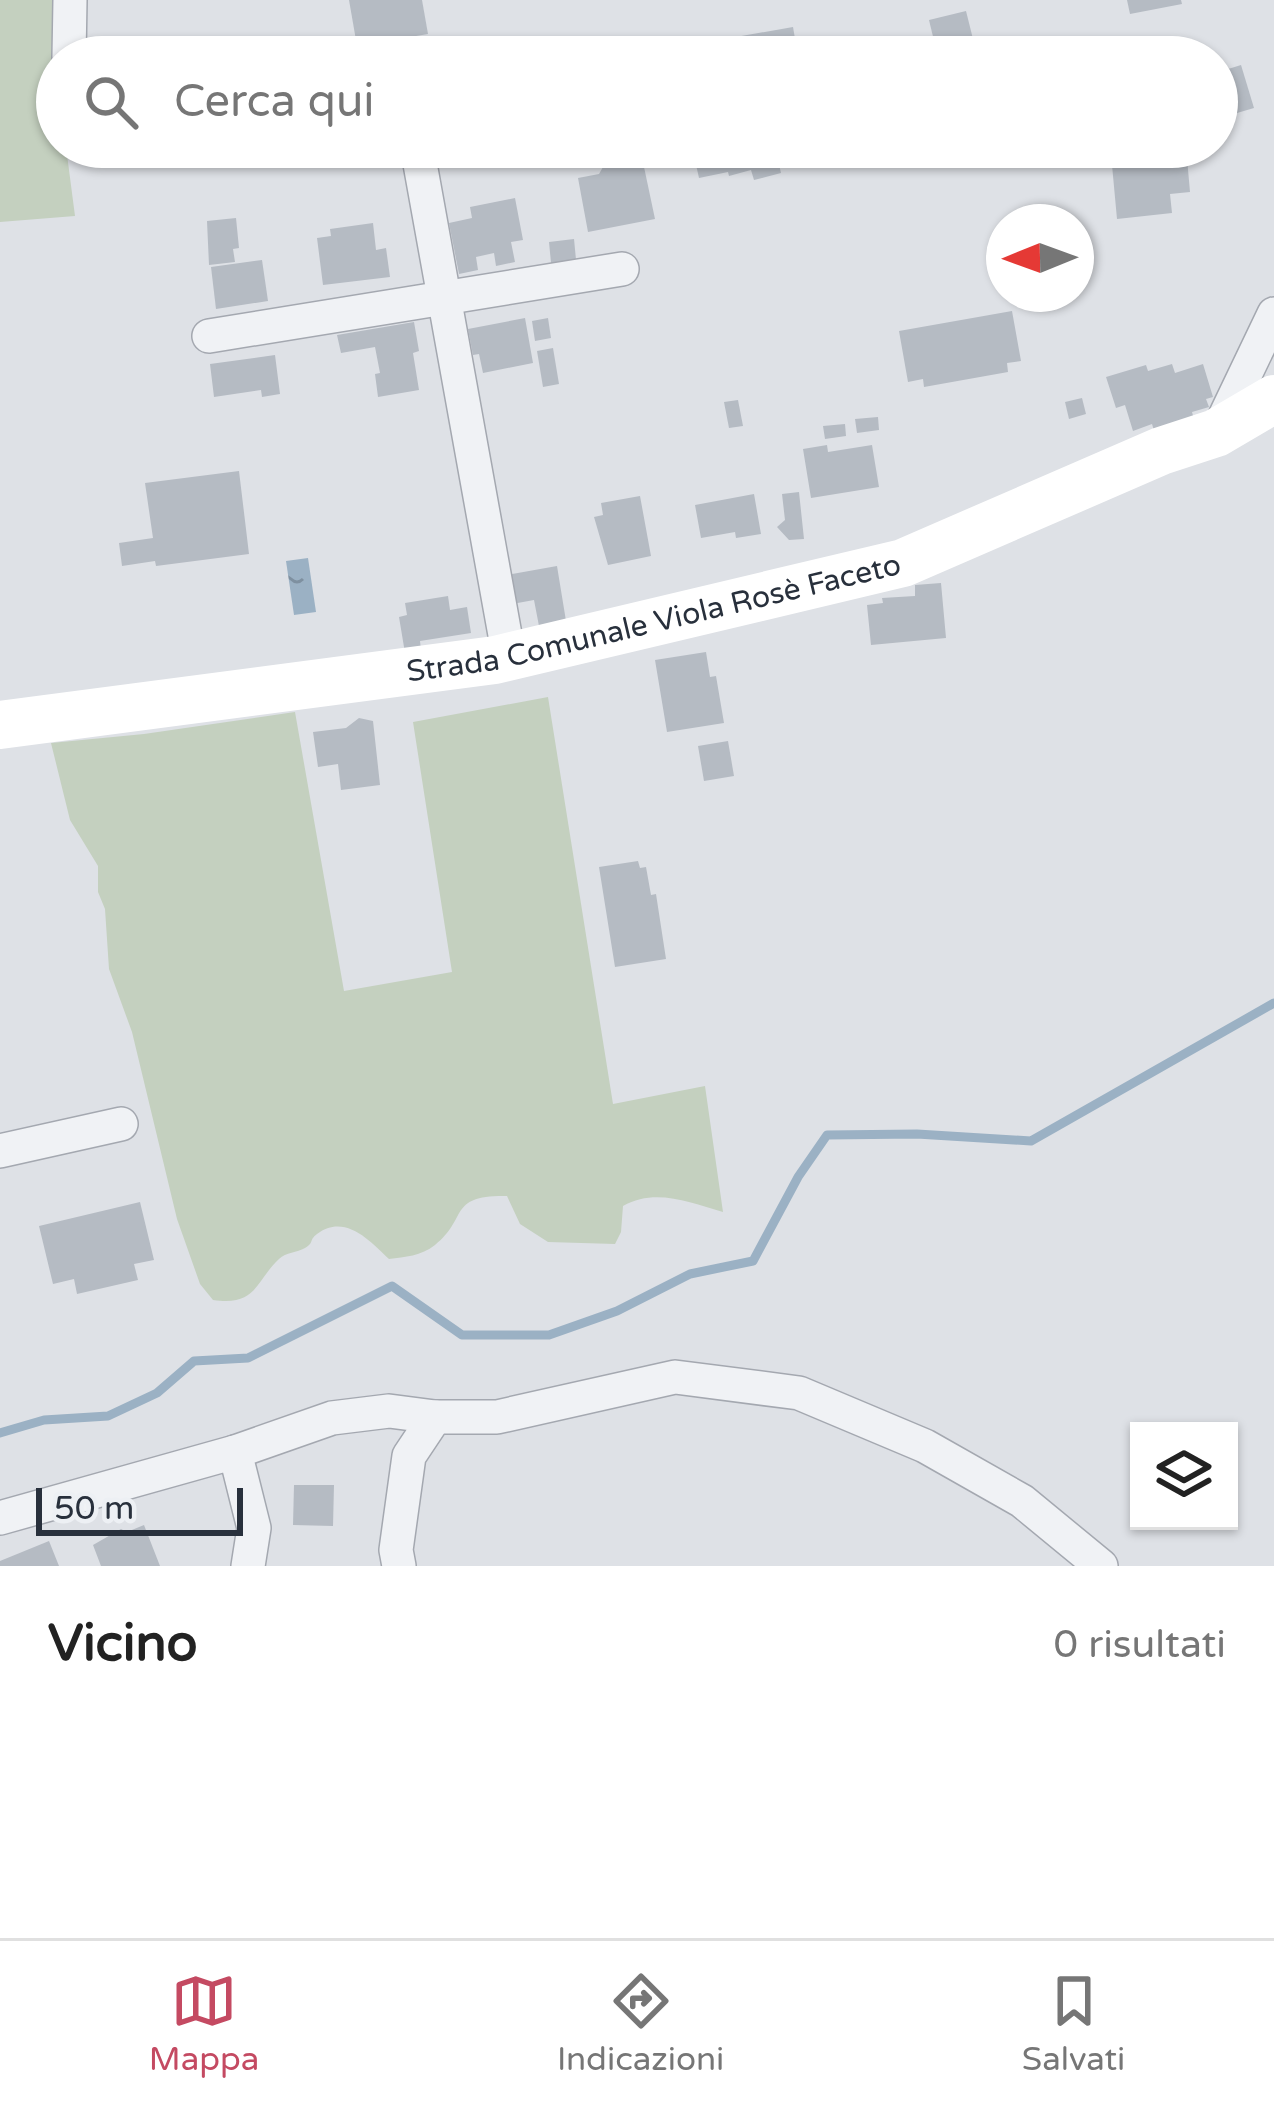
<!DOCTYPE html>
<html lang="it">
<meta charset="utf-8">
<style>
:root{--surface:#fff;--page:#f2f2f2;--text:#222;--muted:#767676;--line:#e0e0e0;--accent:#c44a62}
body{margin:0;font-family:"Varela Round",sans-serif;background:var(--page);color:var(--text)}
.controls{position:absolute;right:36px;bottom:36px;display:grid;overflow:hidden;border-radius:0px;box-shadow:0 3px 9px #0004}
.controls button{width:108px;height:108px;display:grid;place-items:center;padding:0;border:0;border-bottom:3px solid var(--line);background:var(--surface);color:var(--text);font:60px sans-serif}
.compass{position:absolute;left:986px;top:204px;width:108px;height:108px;border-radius:50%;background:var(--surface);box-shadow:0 3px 9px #0004;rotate:269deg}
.scale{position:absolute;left:36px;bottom:30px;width:207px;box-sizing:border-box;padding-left:12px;border:6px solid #28303c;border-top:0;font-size:33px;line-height:42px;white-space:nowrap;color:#28303c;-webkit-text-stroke:9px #edf0f4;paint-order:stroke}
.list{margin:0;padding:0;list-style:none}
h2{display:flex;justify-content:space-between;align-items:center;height:156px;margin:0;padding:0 48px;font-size:51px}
h2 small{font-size:39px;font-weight:400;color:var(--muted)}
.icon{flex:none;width:66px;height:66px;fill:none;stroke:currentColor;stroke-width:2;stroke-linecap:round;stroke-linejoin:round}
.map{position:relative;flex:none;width:1274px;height:1566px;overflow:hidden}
.search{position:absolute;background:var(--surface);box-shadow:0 3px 9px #0004;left:36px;right:36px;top:36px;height:132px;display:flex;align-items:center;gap:30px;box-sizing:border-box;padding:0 42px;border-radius:66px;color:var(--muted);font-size:45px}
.sheet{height:372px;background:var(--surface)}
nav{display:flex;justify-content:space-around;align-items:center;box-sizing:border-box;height:168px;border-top:3px solid var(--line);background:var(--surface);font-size:33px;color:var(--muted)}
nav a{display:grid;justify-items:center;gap:6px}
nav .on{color:var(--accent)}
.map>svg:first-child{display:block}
</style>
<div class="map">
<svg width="1274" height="1566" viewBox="0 0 1274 1566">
<defs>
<pattern id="water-ripples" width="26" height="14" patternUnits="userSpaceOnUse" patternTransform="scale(3)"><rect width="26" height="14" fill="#9bb1c4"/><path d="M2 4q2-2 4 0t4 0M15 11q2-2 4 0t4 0" fill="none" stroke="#7e90a0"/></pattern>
</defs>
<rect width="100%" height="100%" fill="#dee1e6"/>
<g fill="#c4d0bf">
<polygon points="0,0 53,0 57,147 66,147 75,216 0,222"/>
<path d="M548,697L613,1104L705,1086L723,1212C689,1202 655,1188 623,1206L621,1232L615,1244L548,1242L520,1224L507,1196C447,1195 469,1218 435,1245C421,1256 405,1257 389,1259C370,1241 345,1213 317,1234C308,1241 315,1242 305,1248C297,1253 286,1252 279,1259C254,1283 257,1306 213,1300L200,1284L177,1219L132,1032L109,969L105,909L98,892V866L70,820L51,743L144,734L295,712L344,991L452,972L413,722Z"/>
</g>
<polygon fill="url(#water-ripples)" points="308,558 316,612 294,615 286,561"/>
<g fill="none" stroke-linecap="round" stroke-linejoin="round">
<polyline stroke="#9bb1c4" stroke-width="9" points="0,1433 44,1420 108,1416 157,1393 194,1361 248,1358 392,1286 462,1335 549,1335 617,1311 690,1274 753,1261 798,1177 827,1135 917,1134 1031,1141 1274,1003"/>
</g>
<g fill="#b5bbc3">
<polygon points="349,0 422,0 428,34 357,46"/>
<polygon points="1127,0 1181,0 1182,4 1130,14"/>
<polygon points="966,11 973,39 936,49 929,20"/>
<polygon points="793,27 797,50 733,57 730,38"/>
<polygon points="563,39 566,57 514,57 512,48"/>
<polygon points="1241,65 1254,108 1237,113 1225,70"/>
<polygon points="110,147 158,147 159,156 112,161"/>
<polygon points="692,147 775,147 781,173 754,180 751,170 729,176 728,172 699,178"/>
<polygon points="1186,147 1190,192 1170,194 1172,213 1117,219 1112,165 1147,161 1146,151"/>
<polygon points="640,148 655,219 588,232 578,178 599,174 603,167 600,156"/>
<polygon points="515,198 523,240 511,242 515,262 496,266 494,253 476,257 478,270 459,274 449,223 472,218 470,207"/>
<polygon points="236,218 239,248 233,249 235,262 209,265 207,221"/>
<polygon points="373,223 376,250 386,248 390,277 323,285 317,238 331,236 330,229"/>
<polygon points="574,239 577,270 552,273 549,242"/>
<polygon points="262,260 268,301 216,309 211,267"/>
<polygon points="1012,311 1021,361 1007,363 1008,372 924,387 923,379 908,382 899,331"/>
<polygon points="525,318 533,363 483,373 479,354 473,355 468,329"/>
<polygon points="548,318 551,338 535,341 532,321"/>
<polygon points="414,322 419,351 413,353 419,390 378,397 375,374 380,373 375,347 341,353 337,335"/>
<polygon points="553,348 559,384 543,387 537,351"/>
<polygon points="275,355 280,394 262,397 261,390 214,397 210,364"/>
<polygon points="1172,364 1175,373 1203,364 1213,397 1206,399 1209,407 1192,412 1196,427 1157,440 1152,424 1133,431 1125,405 1116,408 1106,377 1146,365 1148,371"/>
<polygon points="1082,398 1086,414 1069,419 1065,402"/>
<polygon points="738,400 743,426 729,428 724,402"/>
<polygon points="878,417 879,430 857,433 855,419"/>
<polygon points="845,424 846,436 825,439 823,426"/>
<polygon points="827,445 828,452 872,445 879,487 811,498 803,449"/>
<polygon points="239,471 249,554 156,566 155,561 122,566 119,543 153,538 145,483"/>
<polygon points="799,492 804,539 789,540 777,527 785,520 782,494"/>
<polygon points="754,494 761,534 736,538 735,532 701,538 695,505"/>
<polygon points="640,496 651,556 608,565 594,517 603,515 601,503"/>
<polygon points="557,566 566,621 539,626 534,600 506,605 501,576"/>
<polygon points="941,583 946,638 871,645 867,605 883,603 882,598 915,596 915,585"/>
<polygon points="448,596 450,610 467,607 471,633 420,641 421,650 405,653 399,617 407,615 405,603"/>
<polygon points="706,652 710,677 716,676 724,723 667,732 655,660"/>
<polygon points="359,718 373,721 380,785 341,790 338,764 318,767 313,732 346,728"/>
<polygon points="728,741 734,776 704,781 698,746"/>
<polygon points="638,861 640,868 646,867 651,895 656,894 666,959 615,967 599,867"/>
<polygon points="140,1202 154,1260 134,1264 138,1280 77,1294 74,1279 53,1284 39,1226"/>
<polygon points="294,1485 334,1485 333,1526 293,1525"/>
<polygon points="144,1525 160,1566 101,1566 93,1545 121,1529 127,1532"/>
<polygon points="49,1541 59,1566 0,1566 0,1561"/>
</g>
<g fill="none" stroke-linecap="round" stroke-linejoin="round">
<defs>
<g id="street">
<polyline points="444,55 445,57"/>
<polyline points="69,57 70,0"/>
<polyline points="417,147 509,657"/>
<polyline points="209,336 622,269"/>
<polyline points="1218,431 1274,314"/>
<polyline points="0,1151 121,1124"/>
<polyline points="235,1452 254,1528 248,1566"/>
<polyline points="0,1518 235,1452 332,1418 389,1411 435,1417 497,1417 675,1377 799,1393 925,1446 1022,1501 1101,1566"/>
<polyline points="399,1566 396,1550 409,1456 435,1417"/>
</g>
</defs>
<use href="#street" stroke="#a4a8b0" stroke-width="36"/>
<use href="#street" stroke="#f0f2f5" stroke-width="33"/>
<path stroke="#fff" stroke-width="48" id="s1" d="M0,725L495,660L903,563L1161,451L1216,433L1274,399"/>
</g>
<g text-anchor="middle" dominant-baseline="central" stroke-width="9" stroke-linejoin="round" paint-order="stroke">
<g font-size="30" fill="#28303c" stroke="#edf0f4">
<text stroke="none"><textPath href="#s1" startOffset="663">Strada Comunale Viola Rosè Faceto</textPath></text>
</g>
</g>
</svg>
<div class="controls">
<button><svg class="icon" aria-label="layers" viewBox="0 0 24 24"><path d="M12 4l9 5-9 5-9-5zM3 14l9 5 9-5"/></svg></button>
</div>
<svg class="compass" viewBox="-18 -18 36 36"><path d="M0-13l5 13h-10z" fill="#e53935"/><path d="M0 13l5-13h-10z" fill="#767676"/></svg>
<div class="scale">50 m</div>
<div class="search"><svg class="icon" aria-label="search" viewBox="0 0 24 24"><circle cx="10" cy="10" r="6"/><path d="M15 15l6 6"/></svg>Cerca qui</div>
</div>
<section class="sheet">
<h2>Vicino<small>0 risultati</small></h2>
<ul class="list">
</ul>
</section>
<nav>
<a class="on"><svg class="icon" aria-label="map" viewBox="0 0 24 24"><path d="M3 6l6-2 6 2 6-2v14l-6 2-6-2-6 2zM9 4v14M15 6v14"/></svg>Mappa</a>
<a><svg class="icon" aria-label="directions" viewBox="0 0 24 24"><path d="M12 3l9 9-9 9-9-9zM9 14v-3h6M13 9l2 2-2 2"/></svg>Indicazioni</a>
<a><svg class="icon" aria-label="saved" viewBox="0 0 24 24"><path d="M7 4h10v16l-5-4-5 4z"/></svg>Salvati</a>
</nav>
